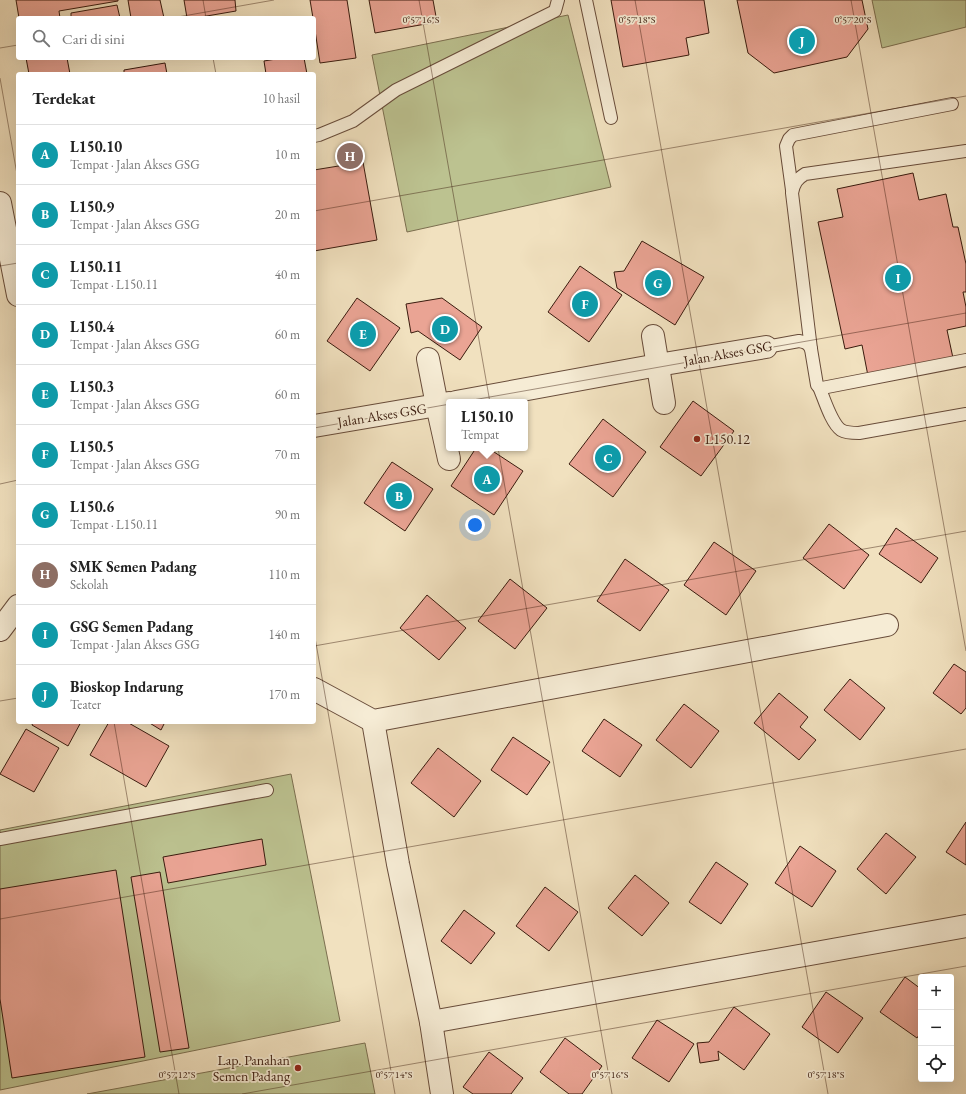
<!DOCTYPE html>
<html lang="id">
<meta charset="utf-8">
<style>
:root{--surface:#fff;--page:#f6f6f6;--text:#222;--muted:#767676;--line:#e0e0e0;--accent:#8f2418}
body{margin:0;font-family:"EB Garamond",serif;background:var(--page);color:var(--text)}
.controls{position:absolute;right:12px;bottom:12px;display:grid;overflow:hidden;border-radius:4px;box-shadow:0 4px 16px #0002}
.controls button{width:36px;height:36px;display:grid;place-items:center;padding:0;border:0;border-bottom:1px solid var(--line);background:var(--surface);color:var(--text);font:20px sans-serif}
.you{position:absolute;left:475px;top:525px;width:14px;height:14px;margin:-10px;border:3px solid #fff;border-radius:50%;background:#1a73e8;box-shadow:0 0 0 6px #1a73e833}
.badge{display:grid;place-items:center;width:26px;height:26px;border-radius:50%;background:var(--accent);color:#fff;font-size:13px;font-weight:700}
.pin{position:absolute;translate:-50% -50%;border:2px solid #fff;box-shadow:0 1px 4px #0006}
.popup{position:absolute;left:446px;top:399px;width:82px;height:52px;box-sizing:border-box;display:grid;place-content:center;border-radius:4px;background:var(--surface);filter:drop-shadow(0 1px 3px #0005);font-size:13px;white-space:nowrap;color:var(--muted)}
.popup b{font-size:15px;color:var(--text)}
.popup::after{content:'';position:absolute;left:50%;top:100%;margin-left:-8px;border:8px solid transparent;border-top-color:var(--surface)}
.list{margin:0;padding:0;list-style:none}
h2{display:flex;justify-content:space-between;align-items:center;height:52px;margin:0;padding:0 16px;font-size:17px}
h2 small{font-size:13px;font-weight:400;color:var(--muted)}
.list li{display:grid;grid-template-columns:26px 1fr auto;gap:12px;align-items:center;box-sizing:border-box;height:60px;padding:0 16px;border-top:1px solid var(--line)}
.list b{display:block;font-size:15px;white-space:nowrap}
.list p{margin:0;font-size:13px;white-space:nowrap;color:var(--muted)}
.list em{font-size:13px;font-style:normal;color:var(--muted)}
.icon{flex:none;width:22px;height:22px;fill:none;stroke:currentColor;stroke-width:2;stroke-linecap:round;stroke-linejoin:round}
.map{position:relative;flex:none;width:966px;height:1094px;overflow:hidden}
.search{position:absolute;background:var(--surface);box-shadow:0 4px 16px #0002;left:16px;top:16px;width:300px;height:44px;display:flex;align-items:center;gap:10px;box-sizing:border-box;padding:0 14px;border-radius:4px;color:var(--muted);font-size:15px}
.panel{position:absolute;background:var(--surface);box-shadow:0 4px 16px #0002;left:16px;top:72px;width:300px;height:652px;border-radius:4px}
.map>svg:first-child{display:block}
</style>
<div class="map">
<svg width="966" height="1094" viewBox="0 0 966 1094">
<rect width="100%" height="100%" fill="#f1e1bf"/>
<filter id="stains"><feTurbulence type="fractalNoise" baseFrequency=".005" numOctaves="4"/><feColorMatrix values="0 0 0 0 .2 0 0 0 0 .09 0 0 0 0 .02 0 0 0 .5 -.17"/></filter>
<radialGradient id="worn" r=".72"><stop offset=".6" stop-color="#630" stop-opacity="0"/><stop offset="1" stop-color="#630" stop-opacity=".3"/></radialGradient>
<g fill="#bcc290" stroke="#7b6e4f">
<polygon points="872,0 966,0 966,27 882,48"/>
<polygon points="568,15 611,187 407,232 372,55"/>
<polygon points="291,774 340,1021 0,1090 0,830"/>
<polygon points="365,1043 375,1094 87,1094"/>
</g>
<g fill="#eaa494" stroke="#3a1b0e">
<polygon points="16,0 118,0 118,1 59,11 60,18 19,18"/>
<polygon points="128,0 160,0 164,18 131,18"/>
<polygon points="184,0 235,0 236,11 195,18 187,18"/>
<polygon points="310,0 347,0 356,58 320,63 314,24 314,18 313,18"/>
<polygon points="369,0 433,0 437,22 375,33"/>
<polygon points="611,0 704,0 709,33 686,38 689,55 623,67"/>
<polygon points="737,0 862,0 868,29 847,57 774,73 748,53"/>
<polygon points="117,5 120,18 71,18 71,13"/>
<polygon points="26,58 67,58 70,74 29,74"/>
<polygon points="282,58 304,58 307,74 266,74 264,61"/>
<polygon points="165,63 167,74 124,74 124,70"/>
<polygon points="363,162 377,240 314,251 314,170"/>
<polygon points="913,173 919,200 946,194 953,227 958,227 966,264 966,292 963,292 966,307 966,326 947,330 953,358 868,376 862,345 845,349 818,222 843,217 837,189"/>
<polygon points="642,241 704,277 675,325 617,288 614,272 624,271"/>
<polygon points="580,266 622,295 589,342 548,312"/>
<polygon points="357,298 400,328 370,371 327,341"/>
<polygon points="442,298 482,327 460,360 418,331 411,333 406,304"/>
<polygon points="693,401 734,431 701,476 660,447"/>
<polygon points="603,419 646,452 613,497 569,464"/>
<polygon points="476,448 488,448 523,471 494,515 451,486"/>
<polygon points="392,462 433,489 405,531 364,503"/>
<polygon points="829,524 869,555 844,589 803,558"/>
<polygon points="896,528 938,558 921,583 879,554"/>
<polygon points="714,542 756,571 726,615 684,585"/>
<polygon points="625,559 669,590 640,631 597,601"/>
<polygon points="510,579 547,608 515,649 478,621"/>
<polygon points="427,595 466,628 439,660 400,628"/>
<polygon points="954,664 966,672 966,708 961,714 933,693"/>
<polygon points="850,679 885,708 860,740 824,710"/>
<polygon points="779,693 808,717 800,727 816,740 799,760 754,723"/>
<polygon points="684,704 719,731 691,768 656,740"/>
<polygon points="604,719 642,745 620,777 582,751"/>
<polygon points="33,722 81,722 68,746 32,725"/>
<polygon points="109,722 127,722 169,746 146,787 90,755"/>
<polygon points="148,722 165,722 161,730"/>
<polygon points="26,729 59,748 34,792 0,774"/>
<polygon points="513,737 550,762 527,795 491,770"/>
<polygon points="438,748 481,781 454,817 411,783"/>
<polygon points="966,822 966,865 946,852"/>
<polygon points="886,833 916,857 886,894 857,869"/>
<polygon points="262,839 266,865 168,883 163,857"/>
<polygon points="800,846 836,871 812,907 775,883"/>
<polygon points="716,862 748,884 721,924 689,902"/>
<polygon points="116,870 145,1057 12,1078 0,999 0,889"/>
<polygon points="160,872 189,1048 160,1052 131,877"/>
<polygon points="635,875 669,903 642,936 608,908"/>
<polygon points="545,887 578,912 549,951 516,926"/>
<polygon points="464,910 495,933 471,964 441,941"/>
<polygon points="905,977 921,989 921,1032 917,1038 880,1012"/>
<polygon points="826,992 863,1018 838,1053 802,1027"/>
<polygon points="734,1007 770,1034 744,1070 718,1051 719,1060 700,1063 697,1043 709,1042"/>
<polygon points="657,1020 694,1044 669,1082 632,1058"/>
<polygon points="565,1038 602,1066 582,1094 569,1094 540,1072"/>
<polygon points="489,1052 523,1078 511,1094 473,1094 463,1087"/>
</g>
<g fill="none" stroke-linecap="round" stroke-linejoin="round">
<defs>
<g id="lane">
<polyline points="586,0 611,118"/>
<polyline points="314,136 319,135 353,121 396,90 555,11 558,0"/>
<polyline points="792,190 786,146 789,139 793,135 952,104"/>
<path d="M766,347L799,341C805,342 808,343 811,349L817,385L819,387L822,388L966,360"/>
<path d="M811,349L792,193C794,183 797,179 805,174L966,151"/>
<path d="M819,387C824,398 831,423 841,430C846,433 853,433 859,433L966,414"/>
<polyline points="0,839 267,790"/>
</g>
<g id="street">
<polyline points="0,203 18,295"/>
<polyline points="653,336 664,403"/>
<polyline points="428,359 437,405 449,459"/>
<polyline points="456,402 658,365 766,347"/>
<polyline points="314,426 449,403"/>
<polyline points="0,630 18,606"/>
<polyline points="314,689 373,721 887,625"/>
<polyline points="373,721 398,864 431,1022 442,1094"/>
<polyline points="431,1022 966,926"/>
</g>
</defs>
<use href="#lane" stroke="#684c3a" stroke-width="14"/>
<use href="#street" stroke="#684c3a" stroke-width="24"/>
<use href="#lane" stroke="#f6ecd5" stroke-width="12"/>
<use href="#street" stroke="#f6ecd5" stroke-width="22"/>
</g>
<path fill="none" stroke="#3a1b0e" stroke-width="1" stroke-opacity="0.45" d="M203,0L206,18M419,0L612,1094M635,0L828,1094M851,0L966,651M172,18L274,0M0,48L18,45M213,58L216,74M0,78L18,180M314,211L966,96M0,266L18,263M314,428L966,313M0,484L18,480M314,632L395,1094M314,646L966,531M0,701L18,698M114,722L179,1094M0,919L966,749M242,1094L966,966"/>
<g fill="#8f2418" stroke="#f6ecd5" stroke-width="1.5">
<circle cx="697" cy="439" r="4"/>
<circle cx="298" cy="1068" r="4"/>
</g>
<g text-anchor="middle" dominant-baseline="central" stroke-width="3.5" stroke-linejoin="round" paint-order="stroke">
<g font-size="14" fill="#3a1b0e" stroke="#f6ecd5">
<text transform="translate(728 353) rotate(-10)">Jalan Akses GSG</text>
<text transform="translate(382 415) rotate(-9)">Jalan Akses GSG</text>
</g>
<g font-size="14" fill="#3a1b0e" stroke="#f6ecd5" text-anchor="start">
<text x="705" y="439">L150.12</text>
<text x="290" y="1060" text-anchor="end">Lap. Panahan<tspan x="290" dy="16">Semen Padang</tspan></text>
</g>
</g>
<g font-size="10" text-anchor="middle" fill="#3a1b0e" stroke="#f6ecd5" stroke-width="3.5" stroke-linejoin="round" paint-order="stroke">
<text x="853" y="23">0°57'20"S</text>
<text x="421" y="23">0°57'16"S</text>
<text x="637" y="23">0°57'18"S</text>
<text x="177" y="1078">0°57'12"S</text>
<text x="394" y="1078">0°57'14"S</text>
<text x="610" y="1078">0°57'16"S</text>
<text x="826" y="1078">0°57'18"S</text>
</g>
<rect width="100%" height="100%" filter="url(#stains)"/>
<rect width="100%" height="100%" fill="url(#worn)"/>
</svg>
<div class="controls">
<button>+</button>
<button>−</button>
<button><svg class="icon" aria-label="locate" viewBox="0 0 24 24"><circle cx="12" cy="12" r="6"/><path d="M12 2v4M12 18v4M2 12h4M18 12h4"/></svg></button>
</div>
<div class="you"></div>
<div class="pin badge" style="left:487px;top:479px;background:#0f9aa8">A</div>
<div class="popup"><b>L150.10</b>Tempat</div>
<div class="pin badge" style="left:399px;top:496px;background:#0f9aa8">B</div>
<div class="pin badge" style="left:608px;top:458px;background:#0f9aa8">C</div>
<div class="pin badge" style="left:445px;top:329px;background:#0f9aa8">D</div>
<div class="pin badge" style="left:363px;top:334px;background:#0f9aa8">E</div>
<div class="pin badge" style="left:585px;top:304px;background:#0f9aa8">F</div>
<div class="pin badge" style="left:658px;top:283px;background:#0f9aa8">G</div>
<div class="pin badge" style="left:350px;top:156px;background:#8d6e63">H</div>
<div class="pin badge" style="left:898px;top:278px;background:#0f9aa8">I</div>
<div class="pin badge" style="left:802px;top:41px;background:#0f9aa8">J</div>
<div class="search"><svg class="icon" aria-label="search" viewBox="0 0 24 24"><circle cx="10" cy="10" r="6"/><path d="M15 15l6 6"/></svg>Cari di sini</div>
<section class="panel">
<h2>Terdekat<small>10 hasil</small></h2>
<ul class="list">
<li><span class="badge" style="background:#0f9aa8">A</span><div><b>L150.10</b><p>Tempat · Jalan Akses GSG</p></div><em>10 m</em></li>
<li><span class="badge" style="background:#0f9aa8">B</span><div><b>L150.9</b><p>Tempat · Jalan Akses GSG</p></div><em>20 m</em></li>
<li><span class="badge" style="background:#0f9aa8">C</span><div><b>L150.11</b><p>Tempat · L150.11</p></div><em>40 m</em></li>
<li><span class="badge" style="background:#0f9aa8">D</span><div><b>L150.4</b><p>Tempat · Jalan Akses GSG</p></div><em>60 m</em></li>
<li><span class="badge" style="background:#0f9aa8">E</span><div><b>L150.3</b><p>Tempat · Jalan Akses GSG</p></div><em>60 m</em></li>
<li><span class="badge" style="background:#0f9aa8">F</span><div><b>L150.5</b><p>Tempat · Jalan Akses GSG</p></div><em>70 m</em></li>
<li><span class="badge" style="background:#0f9aa8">G</span><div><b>L150.6</b><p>Tempat · L150.11</p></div><em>90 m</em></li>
<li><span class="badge" style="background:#8d6e63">H</span><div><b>SMK Semen Padang</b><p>Sekolah</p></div><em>110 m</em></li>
<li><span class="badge" style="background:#0f9aa8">I</span><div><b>GSG Semen Padang</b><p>Tempat · Jalan Akses GSG</p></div><em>140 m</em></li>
<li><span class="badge" style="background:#0f9aa8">J</span><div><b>Bioskop Indarung</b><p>Teater</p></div><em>170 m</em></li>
</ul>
</section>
</div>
